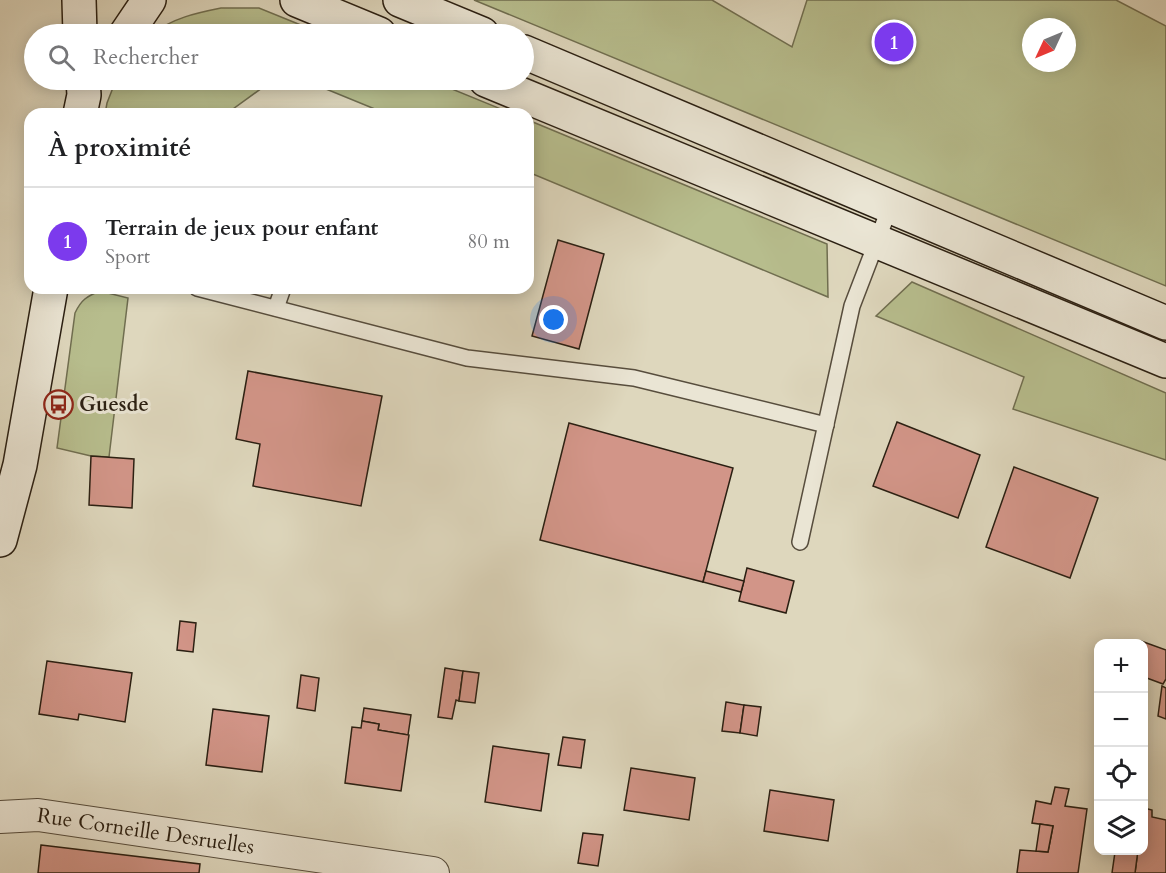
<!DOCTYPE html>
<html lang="fr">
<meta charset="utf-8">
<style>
:root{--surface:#fff;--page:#f6f6f6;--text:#202124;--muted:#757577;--line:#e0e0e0;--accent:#7c3aed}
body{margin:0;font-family:Cardo,serif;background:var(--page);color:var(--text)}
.controls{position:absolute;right:18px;bottom:18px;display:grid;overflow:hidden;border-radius:12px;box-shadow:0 3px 15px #0003}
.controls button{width:54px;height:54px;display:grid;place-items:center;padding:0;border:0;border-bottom:2px solid var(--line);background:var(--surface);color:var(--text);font:30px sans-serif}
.compass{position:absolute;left:1022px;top:18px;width:54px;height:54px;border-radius:50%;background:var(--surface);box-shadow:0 3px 15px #0003;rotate:226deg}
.you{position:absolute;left:554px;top:320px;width:21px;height:21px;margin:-15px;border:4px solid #fff;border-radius:50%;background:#1a73e8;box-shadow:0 0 0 9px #1a73e833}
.badge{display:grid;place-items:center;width:39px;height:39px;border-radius:50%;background:var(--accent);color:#fff;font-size:20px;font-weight:700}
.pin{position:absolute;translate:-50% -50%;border:3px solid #fff;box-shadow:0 2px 6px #0006}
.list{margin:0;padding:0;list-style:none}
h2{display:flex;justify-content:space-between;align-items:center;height:78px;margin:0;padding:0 24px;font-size:26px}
h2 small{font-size:20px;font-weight:400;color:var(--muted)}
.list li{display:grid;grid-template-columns:39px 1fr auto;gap:18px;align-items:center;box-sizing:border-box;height:108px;padding:0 24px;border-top:2px solid var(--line)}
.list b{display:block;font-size:22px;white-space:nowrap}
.list p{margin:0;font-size:20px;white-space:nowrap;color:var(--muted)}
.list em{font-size:20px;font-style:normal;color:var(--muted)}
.icon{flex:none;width:33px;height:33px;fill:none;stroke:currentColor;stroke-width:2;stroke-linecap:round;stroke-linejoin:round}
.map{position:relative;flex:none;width:1166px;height:873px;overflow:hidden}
.search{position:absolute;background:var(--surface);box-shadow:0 3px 15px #0003;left:24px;top:24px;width:510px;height:66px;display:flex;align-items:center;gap:15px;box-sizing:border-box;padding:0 21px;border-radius:33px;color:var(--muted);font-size:22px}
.panel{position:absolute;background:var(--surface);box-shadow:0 3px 15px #0003;left:24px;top:108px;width:510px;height:186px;border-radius:18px}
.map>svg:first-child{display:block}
</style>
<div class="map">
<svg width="1166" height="873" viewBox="0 0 1166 873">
<rect width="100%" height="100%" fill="#ded7bd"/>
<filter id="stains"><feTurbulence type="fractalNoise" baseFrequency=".00333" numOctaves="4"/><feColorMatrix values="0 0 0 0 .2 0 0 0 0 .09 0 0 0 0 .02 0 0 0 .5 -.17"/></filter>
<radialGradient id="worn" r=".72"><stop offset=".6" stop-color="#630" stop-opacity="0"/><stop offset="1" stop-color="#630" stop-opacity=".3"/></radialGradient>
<g fill="#b7bd8d" stroke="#706e50" stroke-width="1.5" fill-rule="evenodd">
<path d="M474,0H712L792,47L807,0H1116L1166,26V286ZM1031,27H1067V63H1031Z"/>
<path d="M221,8H259L323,34H152C173,18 196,13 221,8Z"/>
<polygon points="116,80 273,80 226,114 105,114 107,103"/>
<polygon points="304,80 430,80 513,114 387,114"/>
<polygon points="528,120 827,244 828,297 528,172"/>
<polygon points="912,282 1166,393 1166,460 1013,409 1024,377 876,316"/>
<path d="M100,291L128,298L109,457L91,456L57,448L75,313C81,300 87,296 100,291Z"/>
</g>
<g fill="#d29588" stroke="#2a1f12" stroke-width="1.5">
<polygon points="558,240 604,254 579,349 532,336"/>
<polygon points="248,371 382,396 361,506 253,486 260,444 236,439"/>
<polygon points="897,422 980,455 958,518 873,486"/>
<polygon points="569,423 733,468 703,582 540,540"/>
<polygon points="91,456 134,459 132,508 89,505"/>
<polygon points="1014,467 1098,498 1070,578 986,547"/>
<polygon points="747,568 794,581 786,613 739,601"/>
<polygon points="706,571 744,581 741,592 703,582"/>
<polygon points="180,621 196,623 193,652 177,650"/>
<polygon points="1141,641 1166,650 1166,679 1163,684 1144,677 1144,644 1140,644"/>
<polygon points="47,661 132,673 125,722 79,714 78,720 39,714"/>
<polygon points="445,668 463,671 459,701 456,700 452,719 438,717"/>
<polygon points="463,671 479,673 475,703 459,701"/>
<polygon points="301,675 319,678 315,711 297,708"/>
<polygon points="1162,686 1166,688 1166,719 1158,716"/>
<polygon points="726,702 744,705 740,733 722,731"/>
<polygon points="744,705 761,707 757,736 740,733"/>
<polygon points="364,708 411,715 408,735 378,730 379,724 362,721"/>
<polygon points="213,709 269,716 262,772 206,765"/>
<polygon points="362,721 379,724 378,730 409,735 401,791 345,783 352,727 361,728"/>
<polygon points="563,737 585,740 581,768 558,765"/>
<polygon points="493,746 549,754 541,811 485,802"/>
<polygon points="631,768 695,778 689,820 624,810"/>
<polygon points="1055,787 1069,789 1065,806 1087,809 1078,873 1017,873 1020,850 1048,852 1053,826 1032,823 1036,801 1051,804"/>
<polygon points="770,790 834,800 828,841 764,831"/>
<polygon points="1144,808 1152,810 1152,817 1166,820 1166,873 1135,873 1138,850 1144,850"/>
<polygon points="1040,824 1053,826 1048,852 1036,851"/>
<polygon points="583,833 603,835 598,866 578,863"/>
<polygon points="41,845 200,864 199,873 38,873"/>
<polygon points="1107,850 1138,850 1135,873 1112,873 1115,852"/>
</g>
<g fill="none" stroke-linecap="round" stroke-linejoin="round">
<defs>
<g id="lane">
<polyline points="197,288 467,358 634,378 826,425"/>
<polyline points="276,308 283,288"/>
<polyline points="800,542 852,306 890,207"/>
</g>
<g id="street">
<path id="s1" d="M0,817L38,815L433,873"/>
</g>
<g id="secondary">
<polyline points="79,0 80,34"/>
<polyline points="297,0 379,34"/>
<polyline points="400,0 482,34"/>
<polyline points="126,34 149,0"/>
<polyline points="524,52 1166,323"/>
<polyline points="486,80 1166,361"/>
<polyline points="80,114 84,95 83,80"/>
<polyline points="0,540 20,465 51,288"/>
</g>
</defs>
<use href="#lane" stroke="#574d3d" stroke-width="18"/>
<use href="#street" stroke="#574d3d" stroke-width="34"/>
<use href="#secondary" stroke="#2a1f12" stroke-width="36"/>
<use href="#lane" stroke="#eae5d4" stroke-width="15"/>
<use href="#street" stroke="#eae5d4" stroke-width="32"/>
<use href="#secondary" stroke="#eae5d4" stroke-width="33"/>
</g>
<defs>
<symbol id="bus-ring" viewBox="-11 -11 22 22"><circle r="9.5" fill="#eae5d4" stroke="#8f2418" stroke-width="1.5"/><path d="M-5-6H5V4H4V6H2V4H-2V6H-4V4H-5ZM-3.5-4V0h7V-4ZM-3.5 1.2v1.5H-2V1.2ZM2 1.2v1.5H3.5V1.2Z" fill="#8f2418"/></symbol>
</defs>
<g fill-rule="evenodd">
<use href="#bus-ring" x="42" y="388" width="33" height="33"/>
</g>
<g text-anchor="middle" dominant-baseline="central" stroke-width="6" stroke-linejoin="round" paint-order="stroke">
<g font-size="21" font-weight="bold" fill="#2a1f12" stroke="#eae5d4" text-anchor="start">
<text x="79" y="404">Guesde</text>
</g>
<g font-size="21" fill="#2a1f12" stroke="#eae5d4">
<text stroke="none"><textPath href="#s1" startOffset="147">Rue Corneille Desruelles</textPath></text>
</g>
</g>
<rect width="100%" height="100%" filter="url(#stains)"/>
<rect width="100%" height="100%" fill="url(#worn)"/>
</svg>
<div class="controls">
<button>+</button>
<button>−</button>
<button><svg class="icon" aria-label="locate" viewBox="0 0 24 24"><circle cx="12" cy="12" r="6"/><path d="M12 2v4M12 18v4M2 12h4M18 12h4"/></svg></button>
<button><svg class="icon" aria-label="layers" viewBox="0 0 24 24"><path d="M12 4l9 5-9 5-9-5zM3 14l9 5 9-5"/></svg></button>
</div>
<svg class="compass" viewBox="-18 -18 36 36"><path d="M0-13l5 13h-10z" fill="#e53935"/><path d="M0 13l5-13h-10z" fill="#757577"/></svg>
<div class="you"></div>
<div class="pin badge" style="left:894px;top:42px">1</div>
<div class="search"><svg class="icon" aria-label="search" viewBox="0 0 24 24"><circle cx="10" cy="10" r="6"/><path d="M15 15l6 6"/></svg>Rechercher</div>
<section class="panel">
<h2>À proximité<small></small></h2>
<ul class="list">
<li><span class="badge">1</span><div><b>Terrain de jeux pour enfant</b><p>Sport</p></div><em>80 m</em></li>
</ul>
</section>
</div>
